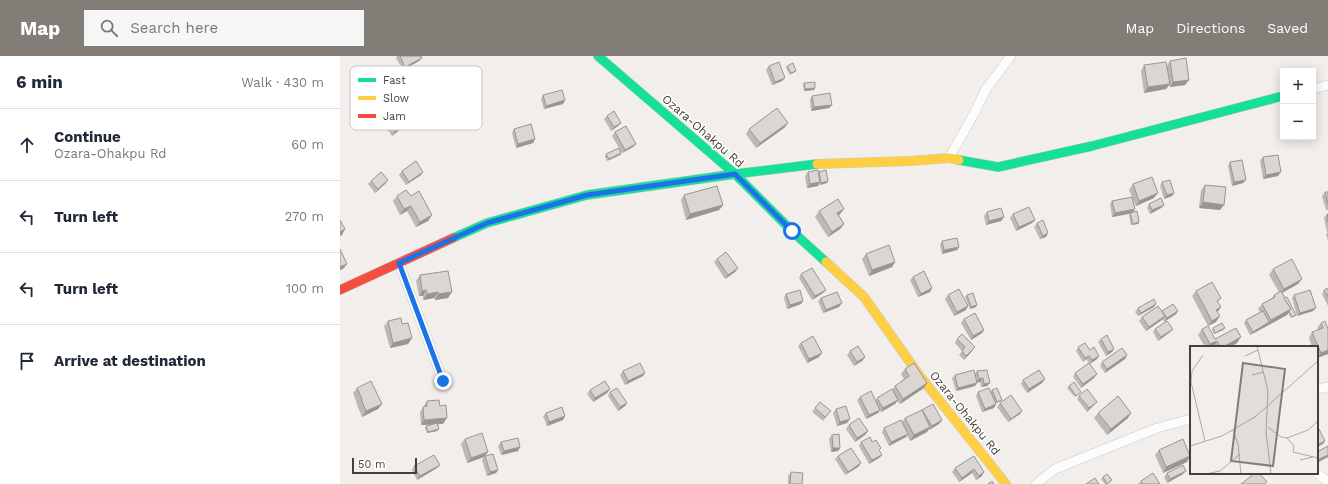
<!DOCTYPE html>
<meta charset="utf-8">
<style>
:root{--surface:#fff;--page:#f6f6f7;--text:#1f2937;--muted:#747a83;--line:#e0e1e3;--accent:#827d77}
body{margin:0;font-family:"Work Sans",sans-serif;background:var(--page);color:var(--text)}
.controls{position:absolute;right:12px;top:12px;display:grid;overflow:hidden;border-radius:0px;box-shadow:0 2px 10px #0003}
.controls button{width:36px;height:36px;display:grid;place-items:center;padding:0;border:0;border-bottom:1px solid var(--line);background:var(--surface);color:var(--text);font:20px sans-serif}
.scale{position:absolute;left:12px;bottom:10px;width:65px;box-sizing:border-box;padding-left:4px;border:2px solid #464038;border-top:0;font-size:11px;line-height:14px;white-space:nowrap;color:#464038;-webkit-text-stroke:3px #fff;paint-order:stroke}
.stop{position:absolute;width:12px;height:12px;margin:-9px;border:3px solid #1a73e8;border-radius:50%;background:#fff}
.stop.end{background:#1a73e8;border-color:#fff;box-shadow:0 1px 4px #0008}
.list{margin:0;padding:0;list-style:none}
h2{display:flex;justify-content:space-between;align-items:center;height:52px;margin:0;padding:0 16px;font-size:17px}
h2 small{font-size:13px;font-weight:400;color:var(--muted)}
.list li{display:grid;grid-template-columns:26px 1fr auto;gap:12px;align-items:center;box-sizing:border-box;height:72px;padding:0 16px;border-top:1px solid var(--line)}
.list b{display:block;font-size:15px;white-space:nowrap}
.list p{margin:0;font-size:13px;white-space:nowrap;color:var(--muted)}
.list em{font-size:13px;font-style:normal;color:var(--muted)}
.icon{flex:none;width:22px;height:22px;fill:none;stroke:currentColor;stroke-width:2;stroke-linecap:round;stroke-linejoin:round}
.map{position:relative;flex:none;width:988px;height:428px;overflow:hidden}
header{display:flex;align-items:center;gap:24px;box-sizing:border-box;height:56px;padding:0 20px;background:var(--accent);color:#fff}
header strong{font-size:19px}
nav{display:flex;gap:22px;margin-inline-start:auto;font-size:14px}
.search{width:280px;height:36px;background:var(--page);display:flex;align-items:center;gap:10px;box-sizing:border-box;padding:0 14px;border-radius:0px;color:var(--muted);font-size:15px}
main{display:flex}
aside{flex:1;background:var(--surface)}
.map>svg:first-child{display:block}
</style>
<header>
<strong>Map</strong>
<div class="search"><svg class="icon" aria-label="search" viewBox="0 0 24 24"><circle cx="10" cy="10" r="6"/><path d="M15 15l6 6"/></svg>Search here</div>
<nav><a>Map</a><a>Directions</a><a>Saved</a></nav>
</header>
<main>
<aside>
<h2>6 min<small>Walk · 430 m</small></h2>
<ul class="list">
<li><svg class="icon" aria-label="ahead" viewBox="0 0 24 24"><path d="M12 20V5M6 11l6-6 6 6"/></svg><div><b>Continue</b><p>Ozara-Ohakpu Rd</p></div><em>60 m</em></li>
<li><svg class="icon" aria-label="left" viewBox="0 0 24 24"><path d="M17 20v-9H6M10 6l-5 5 5 5"/></svg><div><b>Turn left</b></div><em>270 m</em></li>
<li><svg class="icon" aria-label="left" viewBox="0 0 24 24"><path d="M17 20v-9H6M10 6l-5 5 5 5"/></svg><div><b>Turn left</b></div><em>100 m</em></li>
<li><svg class="icon" aria-label="arrive" viewBox="0 0 24 24"><path d="M6 21V4h12l-3 4 3 4H6"/></svg><div><b>Arrive at destination</b></div></li>
</ul>
</aside>
<div class="map">
<svg width="988" height="428" viewBox="0 0 988 428">
<rect width="100%" height="100%" fill="#f1eeeb"/>
<g fill="none" stroke-linecap="round" stroke-linejoin="round">
<defs>
<g id="street">
<polyline points="973,33 988,29"/>
<polyline points="609,102 635,56 646,33 671,0"/>
<polyline points="59,207 103,325"/>
<polyline points="977,333 988,331"/>
<polyline points="977,417 988,426"/>
<polyline points="696,428 715,413 817,372 851,363"/>
</g>
<g id="fast">
<polyline points="258,0 395,118 452,175 486,206"/>
<polyline points="619,104 658,111 752,90 943,40"/>
<polyline points="113,182 147,167 247,139 395,118 477,108"/>
</g>
<g id="slow">
<polyline points="477,108 570,105 609,102 619,104"/>
<polyline points="486,206 524,241 579,319 666,428"/>
</g>
<polyline id="jam" points="0,234 113,182"/>
</defs>
<use href="#street" stroke="#cdcbc8" stroke-width="10"/>
<use href="#fast" stroke="#cfcac3" stroke-width="10"/>
<use href="#slow" stroke="#cfcac3" stroke-width="10"/>
<use href="#jam" stroke="#cfcac3" stroke-width="10"/>
<use href="#street" stroke="#fdfcfc" stroke-width="9"/>
<use href="#fast" stroke="#16e098" stroke-width="9"/>
<use href="#slow" stroke="#ffcf43" stroke-width="9"/>
<use href="#jam" stroke="#f24e42" stroke-width="9"/>
</g>
<g fill="#bbb8b5">
<polygon points="57,0 81,0 79,5 63,14 56,2"/>
<polygon points="830,5 849,24 845,29 830,31 829,29 826,33 804,37 801,15 804,9 827,10"/>
<polygon points="429,10 442,25 432,29 426,14"/>
<polygon points="447,10 456,15 455,16 450,19 446,12"/>
<polygon points="78,17 92,31 84,35 75,20"/>
<polygon points="464,27 475,32 474,34 464,35 463,29"/>
<polygon points="203,39 225,44 223,48 204,53 201,43"/>
<polygon points="472,40 492,49 489,52 471,55 470,44"/>
<polygon points="77,58 73,63 52,80 42,66 45,61"/>
<polygon points="19,59 29,63 21,67 18,61"/>
<polygon points="267,60 281,67 278,70 271,75 264,63"/>
<polygon points="448,67 444,72 416,92 406,78 409,73"/>
<polygon points="174,73 195,83 193,87 176,92 172,77"/>
<polygon points="275,76 296,88 293,91 282,97 272,80"/>
<polygon points="281,97 280,99 267,105 265,100 266,98"/>
<polygon points="923,101 938,120 923,123 920,105"/>
<polygon points="890,106 906,124 903,127 892,130 888,110"/>
<polygon points="62,115 81,119 66,129 59,119"/>
<polygon points="468,116 478,116 487,127 480,129 480,127 478,130 467,132 465,120"/>
<polygon points="48,124 45,128 35,137 28,128 31,125"/>
<polygon points="822,126 834,137 832,140 824,143 820,130"/>
<polygon points="793,128 814,142 796,150 792,142 795,153 792,157 799,166 798,168 791,169 789,159 790,158 772,161 770,148 772,145 792,141 789,134"/>
<polygon points="865,129 880,154 859,152 861,134"/>
<polygon points="66,134 88,165 76,171 67,155 60,159 53,145 57,140"/>
<polygon points="985,136 988,136 988,154 986,154 982,140"/>
<polygon points="344,139 383,149 379,154 346,164 341,144"/>
<polygon points="809,148 821,152 810,158 807,152"/>
<polygon points="504,153 499,159 504,168 500,173 488,181 475,161 479,155"/>
<polygon points="647,156 664,161 661,165 646,169 644,160"/>
<polygon points="673,158 695,164 692,167 676,175 670,162"/>
<polygon points="987,158 988,158 988,176 987,176 984,162"/>
<polygon points="697,167 706,181 700,183 694,171"/>
<polygon points="988,176 988,185 986,178"/>
<polygon points="602,185 619,191 617,194 602,198 600,189"/>
<polygon points="526,198 555,206 552,211 529,220 522,203"/>
<polygon points="377,203 398,212 395,216 385,223 374,206"/>
<polygon points="933,213 958,228 942,237 955,260 951,262 948,257 947,259 910,279 904,267 906,264 920,256 918,253 922,248 931,243 934,239 939,236 929,219"/>
<polygon points="461,218 483,237 472,244 459,222"/>
<polygon points="80,219 108,242 95,244 94,242 83,244 83,240 79,240 76,225"/>
<polygon points="573,221 592,232 590,236 578,241 570,224"/>
<polygon points="988,232 988,250 982,238 984,234"/>
<polygon points="856,235 881,242 878,246 881,251 877,256 876,266 868,270 852,240"/>
<polygon points="446,238 463,245 461,248 447,253 444,242"/>
<polygon points="608,239 626,254 614,260 605,243"/>
<polygon points="627,239 636,251 630,253 625,241"/>
<polygon points="954,239 973,255 957,260 952,242"/>
<polygon points="481,242 499,251 483,257 478,245"/>
<polygon points="814,251 798,260 795,256 798,252"/>
<polygon points="822,255 838,255 836,258 824,266 823,263 806,275 799,265 802,261 822,256"/>
<polygon points="624,263 644,274 642,277 631,284 621,267"/>
<polygon points="48,265 62,268 72,282 68,288 50,292 44,270"/>
<polygon points="981,267 988,273 988,298 977,302 977,291 972,291 969,282 972,276 978,274 977,272"/>
<polygon points="873,272 883,274 874,278 872,274"/>
<polygon points="815,273 833,273 830,276 818,285 813,276"/>
<polygon points="862,273 875,283 897,287 890,291 874,291 874,290 872,291 865,291 858,279"/>
<polygon points="617,283 632,295 624,304 619,299 622,295 615,287"/>
<polygon points="761,283 774,293 772,296 766,300 758,286"/>
<polygon points="461,287 479,301 467,307 458,290"/>
<polygon points="738,291 757,303 750,308 754,322 741,332 733,321 735,317 749,307 746,303 743,306 736,295"/>
<polygon points="510,295 525,301 522,305 514,310 507,299"/>
<polygon points="787,299 785,303 765,317 760,310 762,306"/>
<polygon points="565,313 584,332 560,348 557,345 555,348 541,356 540,354 538,357 526,363 517,344 520,341 536,344 537,342 552,334 555,330 564,323 561,318"/>
<polygon points="647,314 647,330 641,331 640,326 637,326 635,330 616,335 612,322 615,319 635,318 637,315"/>
<polygon points="283,315 305,317 303,320 285,329 280,319"/>
<polygon points="705,323 702,327 687,337 681,328 683,324"/>
<polygon points="729,330 741,336 740,337 735,341 727,332"/>
<polygon points="17,332 42,348 38,353 22,361 17,349 17,348 13,337"/>
<polygon points="270,333 267,337 253,346 247,338 250,334"/>
<polygon points="652,334 660,346 656,347 654,352 642,356 636,340 638,336 651,336"/>
<polygon points="270,336 287,347 285,350 278,355 268,340"/>
<polygon points="739,340 757,346 747,356 737,343"/>
<polygon points="87,345 100,350 103,368 98,368 99,373 97,375 87,377 85,372 86,370 93,368 81,369 80,356"/>
<polygon points="660,347 680,358 668,366 657,351"/>
<polygon points="475,352 491,355 483,365 472,356"/>
<polygon points="496,353 507,367 497,370 493,357"/>
<polygon points="582,354 602,364 599,368 589,374 589,373 587,376 570,385 567,379 566,381 549,390 542,376 544,372 562,366 565,362"/>
<polygon points="206,357 225,360 223,364 207,370 203,360"/>
<polygon points="758,357 788,362 767,379 754,362"/>
<polygon points="509,369 528,375 525,379 515,386 506,373"/>
<polygon points="492,379 500,392 498,395 491,396 489,383"/>
<polygon points="125,383 148,396 145,400 158,414 156,417 147,420 142,404 144,401 127,407 121,388"/>
<polygon points="161,386 180,391 178,395 161,399 158,390"/>
<polygon points="521,386 532,386 542,399 539,402 529,408 519,390"/>
<polygon points="819,394 850,400 847,406 823,417 815,399"/>
<polygon points="498,400 521,407 518,411 505,419 495,403"/>
<polygon points="634,400 642,420 636,424 632,417 619,426 612,416 615,412"/>
<polygon points="74,410 97,412 77,424 72,414"/>
<polygon points="451,416 462,428 448,428 448,420"/>
<polygon points="827,417 843,418 827,427 824,421"/>
<polygon points="763,421 772,424 768,428 765,428 761,423"/>
<polygon points="801,425 820,428 798,428"/>
</g>
<g fill="#989694">
<polygon points="82,2 79,5 63,14 65,11"/>
<polygon points="445,22 442,25 432,29 435,26"/>
<polygon points="849,24 845,29 830,31 833,26"/>
<polygon points="94,27 92,31 84,35 87,32"/>
<polygon points="830,28 826,33 804,37 808,31"/>
<polygon points="475,32 474,34 464,35 465,33"/>
<polygon points="225,44 223,48 204,53 206,50"/>
<polygon points="492,49 489,52 471,55 474,51"/>
<polygon points="77,58 73,63 52,80 56,74"/>
<polygon points="30,61 29,63 21,67 23,65"/>
<polygon points="281,67 278,70 271,75 274,71"/>
<polygon points="448,67 444,72 416,92 420,87"/>
<polygon points="195,83 193,87 176,92 178,88"/>
<polygon points="296,88 293,91 282,97 285,94"/>
<polygon points="281,97 280,99 267,105 269,103"/>
<polygon points="83,116 81,119 66,129 69,126"/>
<polygon points="941,116 938,120 923,123 926,119"/>
<polygon points="48,124 45,128 35,137 38,133"/>
<polygon points="906,124 903,127 892,130 894,126"/>
<polygon points="488,125 487,127 480,129 481,127"/>
<polygon points="480,126 478,130 467,132 470,128"/>
<polygon points="818,137 814,142 796,150 799,145"/>
<polygon points="834,137 832,140 824,143 827,139"/>
<polygon points="863,146 884,149 880,154 859,152"/>
<polygon points="383,149 379,154 346,164 350,158"/>
<polygon points="824,149 821,152 810,158 812,154"/>
<polygon points="71,150 67,155 60,159 64,153"/>
<polygon points="504,153 500,158 493,162 497,157"/>
<polygon points="795,153 792,157 772,161 775,157"/>
<polygon points="92,159 88,165 76,171 80,166"/>
<polygon points="664,161 661,165 646,169 649,165"/>
<polygon points="695,164 692,167 676,175 679,171"/>
<polygon points="799,166 798,168 791,169 793,168"/>
<polygon points="504,168 500,173 488,181 492,176"/>
<polygon points="5,173 2,179 0,180 0,176"/>
<polygon points="708,177 706,181 700,183 703,180"/>
<polygon points="619,191 617,194 602,198 604,194"/>
<polygon points="555,206 552,211 529,220 532,214"/>
<polygon points="7,208 3,213 0,214 0,211"/>
<polygon points="398,212 395,216 385,223 388,219"/>
<polygon points="962,223 958,228 940,238 944,233"/>
<polygon points="592,232 590,236 578,241 581,238"/>
<polygon points="86,234 83,240 79,240 82,235"/>
<polygon points="486,234 483,237 472,244 475,240"/>
<polygon points="98,236 94,242 83,244 87,238"/>
<polygon points="112,236 108,242 95,244 98,238"/>
<polygon points="463,245 461,248 447,253 450,249"/>
<polygon points="502,247 499,251 483,257 486,254"/>
<polygon points="816,248 814,251 798,260 801,257"/>
<polygon points="637,249 636,251 630,253 631,251"/>
<polygon points="628,250 626,254 614,260 617,256"/>
<polygon points="881,251 877,257 876,254"/>
<polygon points="976,252 973,255 957,260 960,257"/>
<polygon points="951,253 947,259 927,270 931,264"/>
<polygon points="838,255 836,258 824,266 827,262"/>
<polygon points="825,260 822,264 806,275 809,271"/>
<polygon points="880,260 876,266 868,270 872,265"/>
<polygon points="929,266 927,270 910,279 913,276"/>
<polygon points="885,272 883,274 874,278 875,277"/>
<polygon points="833,273 830,276 818,285 821,281"/>
<polygon points="644,274 642,277 631,284 633,280"/>
<polygon points="901,281 897,287 890,291 883,291"/>
<polygon points="72,282 68,288 50,292 53,287"/>
<polygon points="877,285 874,290 872,291 868,291 870,288"/>
<polygon points="635,291 632,295 624,304 626,300"/>
<polygon points="774,293 772,296 766,300 768,296"/>
<polygon points="988,294 988,298 977,302 981,297"/>
<polygon points="482,297 479,301 467,307 469,303"/>
<polygon points="787,299 785,303 765,317 767,313"/>
<polygon points="749,300 743,306 745,302"/>
<polygon points="759,300 757,303 750,308 752,304"/>
<polygon points="525,301 522,305 514,310 517,306"/>
<polygon points="305,317 303,320 285,329 288,325"/>
<polygon points="757,318 754,322 741,332 743,328"/>
<polygon points="643,322 640,326 636,327 639,323"/>
<polygon points="705,323 702,327 687,337 689,333"/>
<polygon points="587,327 584,332 560,348 563,343"/>
<polygon points="637,327 635,330 616,335 618,332"/>
<polygon points="650,327 647,330 641,331 644,328"/>
<polygon points="270,333 267,337 253,346 255,342"/>
<polygon points="558,344 555,348 541,356 543,352"/>
<polygon points="757,346 747,356 749,352"/>
<polygon points="287,347 285,350 278,355 280,351"/>
<polygon points="42,348 38,353 22,361 26,355"/>
<polygon points="656,348 654,352 642,356 645,353"/>
<polygon points="540,354 538,357 526,363 529,359"/>
<polygon points="682,355 680,358 668,366 671,363"/>
<polygon points="791,357 788,362 767,379 771,373"/>
<polygon points="225,360 223,364 207,370 209,366"/>
<polygon points="107,362 103,368 81,369 84,364"/>
<polygon points="510,363 507,367 497,370 500,366"/>
<polygon points="602,364 599,368 589,374 592,370"/>
<polygon points="590,371 587,376 570,385 574,379"/>
<polygon points="99,373 97,375 87,377 88,376"/>
<polygon points="528,375 525,379 515,386 517,382"/>
<polygon points="568,378 566,381 549,390 551,386"/>
<polygon points="985,385 983,388 977,391 977,389"/>
<polygon points="180,391 178,395 161,399 164,395"/>
<polygon points="493,392 500,392 498,395 491,396"/>
<polygon points="148,396 144,401 127,407 131,402"/>
<polygon points="542,399 539,402 529,408 532,404"/>
<polygon points="988,399 988,401 977,407 977,404"/>
<polygon points="850,400 847,406 823,417 826,411"/>
<polygon points="521,407 518,411 505,419 508,416"/>
<polygon points="100,409 97,412 77,424 80,420"/>
<polygon points="634,413 632,417 619,426 622,422"/>
<polygon points="158,414 156,417 147,420 150,416"/>
<polygon points="846,415 843,418 827,427 830,423"/>
<polygon points="644,416 642,420 636,424 639,420"/>
</g>
<g fill="#d9d6d3" stroke="#989694">
<polygon points="60,0 81,0 82,2 65,11"/>
<polygon points="846,2 849,24 833,26 830,5"/>
<polygon points="439,6 445,22 435,26 429,10"/>
<polygon points="826,6 830,28 808,31 804,9"/>
<polygon points="453,7 456,15 451,17 447,10"/>
<polygon points="475,26 475,32 465,33 464,27"/>
<polygon points="222,34 225,44 206,50 203,39"/>
<polygon points="490,37 492,49 474,51 472,40"/>
<polygon points="437,52 448,67 420,87 409,73"/>
<polygon points="274,55 281,67 274,71 267,60"/>
<polygon points="191,68 195,83 178,88 174,73"/>
<polygon points="286,70 296,88 285,94 275,76"/>
<polygon points="279,92 281,97 269,103 266,98"/>
<polygon points="938,99 941,116 926,119 923,101"/>
<polygon points="902,104 906,124 894,126 890,106"/>
<polygon points="76,105 83,116 69,126 62,115"/>
<polygon points="478,114 480,126 470,128 468,116"/>
<polygon points="486,114 488,125 481,127 479,116"/>
<polygon points="41,116 48,124 38,133 31,125"/>
<polygon points="812,121 818,137 799,145 793,128"/>
<polygon points="830,124 834,137 827,139 822,126"/>
<polygon points="865,129 886,131 884,149 863,146"/>
<polygon points="377,130 383,149 350,158 344,139"/>
<polygon points="66,134 71,140 79,135 92,159 80,166 71,150 64,153 57,140"/>
<polygon points="985,136 988,136 988,148"/>
<polygon points="792,141 795,153 775,157 772,145"/>
<polygon points="821,142 824,149 812,154 809,148"/>
<polygon points="498,143 504,153 497,157 504,168 492,176 479,155"/>
<polygon points="689,151 695,164 679,171 673,158"/>
<polygon points="661,152 664,161 649,165 647,156"/>
<polygon points="797,155 799,166 793,168 790,157"/>
<polygon points="987,158 988,158 988,166"/>
<polygon points="0,164 5,173 0,176"/>
<polygon points="703,164 708,177 703,180 697,167"/>
<polygon points="617,182 619,191 604,194 602,185"/>
<polygon points="549,189 555,206 532,214 526,198"/>
<polygon points="0,193 7,208 0,211"/>
<polygon points="386,196 398,212 388,219 377,203"/>
<polygon points="952,203 962,223 944,233 933,213"/>
<polygon points="472,212 486,234 475,240 461,218"/>
<polygon points="108,215 112,236 98,238 98,236 87,238 86,234 82,235 80,219"/>
<polygon points="584,215 592,232 581,238 573,221"/>
<polygon points="872,226 881,242 877,245 881,251 876,254 880,260 872,265 856,235"/>
<polygon points="988,232 988,241 984,234"/>
<polygon points="619,233 628,250 617,256 608,239"/>
<polygon points="460,234 463,245 450,249 446,238"/>
<polygon points="970,234 976,252 960,257 954,239"/>
<polygon points="941,235 951,253 931,264 922,248 935,241 934,239"/>
<polygon points="497,236 502,247 486,254 481,242"/>
<polygon points="633,237 637,249 631,251 627,239"/>
<polygon points="947,241 956,259 952,261 949,255 951,253 944,242"/>
<polygon points="814,243 816,248 801,257 798,252"/>
<polygon points="833,248 838,255 827,262 822,255"/>
<polygon points="818,250 825,260 809,271 802,261"/>
<polygon points="923,255 929,266 913,276 906,264"/>
<polygon points="635,257 644,274 633,280 624,263"/>
<polygon points="61,262 62,268 68,267 72,282 53,287 48,265"/>
<polygon points="827,265 833,273 821,281 815,273"/>
<polygon points="985,265 988,273 988,294 981,297 972,276 983,272 981,267"/>
<polygon points="882,267 885,272 875,277 873,272"/>
<polygon points="868,270 875,283 896,272 901,281 883,291 881,291 877,285 870,288 862,273"/>
<polygon points="622,278 635,291 626,300 622,295 625,291 617,283"/>
<polygon points="767,279 774,293 768,296 761,283"/>
<polygon points="473,280 482,297 469,303 461,287"/>
<polygon points="745,287 750,294 754,291 759,300 752,304 749,300 745,302 738,291"/>
<polygon points="518,290 525,301 517,306 510,295"/>
<polygon points="782,292 787,299 767,313 762,306"/>
<polygon points="300,307 305,317 288,325 283,315"/>
<polygon points="574,307 587,327 563,343 555,330 569,320 565,313"/>
<polygon points="749,307 757,318 743,328 735,317"/>
<polygon points="634,314 637,327 618,332 615,319"/>
<polygon points="647,314 650,327 644,328 643,322 639,323 637,315"/>
<polygon points="699,314 705,323 689,333 683,324"/>
<polygon points="31,325 42,348 26,355 21,343 22,343 17,332"/>
<polygon points="265,325 270,333 255,342 250,334"/>
<polygon points="734,326 741,336 736,340 729,330"/>
<polygon points="277,332 287,347 280,351 270,336"/>
<polygon points="649,332 656,348 645,353 638,336"/>
<polygon points="657,332 662,344 657,346 652,334"/>
<polygon points="552,333 558,344 543,352 537,342"/>
<polygon points="747,333 757,346 749,352 739,340"/>
<polygon points="531,335 540,354 529,359 520,341"/>
<polygon points="671,339 682,355 671,363 660,347"/>
<polygon points="778,340 791,357 771,373 758,357"/>
<polygon points="99,344 100,350 106,349 107,362 84,364 83,351 87,350 87,345"/>
<polygon points="480,346 491,355 485,361 475,352"/>
<polygon points="593,348 602,364 592,370 582,354"/>
<polygon points="506,350 510,363 500,366 496,353"/>
<polygon points="222,351 225,360 209,366 206,357"/>
<polygon points="582,354 590,371 574,379 565,362"/>
<polygon points="519,362 528,375 517,382 509,369"/>
<polygon points="561,364 568,378 551,386 544,372"/>
<polygon points="97,367 99,373 88,376 86,370"/>
<polygon points="979,373 985,385 977,389 977,374"/>
<polygon points="142,377 148,396 131,402 125,383"/>
<polygon points="499,378 500,392 493,392 492,379"/>
<polygon points="530,381 532,386 536,384 541,392 539,394 542,399 532,404 521,386"/>
<polygon points="178,382 180,391 164,395 161,386"/>
<polygon points="843,383 850,400 826,411 819,394"/>
<polygon points="988,390 988,399 977,404 977,396"/>
<polygon points="511,392 521,407 508,416 498,400"/>
<polygon points="153,398 158,414 150,416 145,400"/>
<polygon points="94,399 100,409 80,420 74,410"/>
<polygon points="634,400 644,416 639,420 634,413 622,422 615,412"/>
<polygon points="843,409 846,415 830,423 827,417"/>
<polygon points="451,416 463,417 462,428 450,428"/>
<polygon points="813,417 820,428 803,428 801,425"/>
<polygon points="915,417 919,417 927,426 924,428 901,428"/>
<polygon points="767,418 772,424 767,428 763,421"/>
<polygon points="755,422 759,428 746,428"/>
<polygon points="652,425 654,428 648,428"/>
</g>
<g fill="none" stroke-linecap="round" stroke-linejoin="round">
<polyline stroke="#1a73e8" stroke-width="5" points="103,325 59,207 147,167 247,139 395,118 452,175"/>
</g>
<g text-anchor="middle" dominant-baseline="central" stroke-width="3" stroke-linejoin="round" paint-order="stroke">
<g font-size="12" fill="#464038" stroke="#fff">
<text transform="translate(363 75) rotate(41)">Ozara-Ohakpu Rd</text>
<text transform="translate(625 357) rotate(51)">Ozara-Ohakpu Rd</text>
</g>
</g>
<g transform="translate(850 290)">
<rect width="128" height="128" fill="#f1eeeb"/>
<path fill="none" stroke="#ada8a3" stroke-width="1" d="M67,0L78,45L76,86L81,128M13,9L2,25L1,36L15,95M55,10L68,4M62,29L74,26M78,81L91,91L97,92L118,84L128,75M43,84L48,98L51,128M97,92L104,100L103,106L128,112M0,100L32,90L65,71L128,15M110,114L123,111M16,128L30,125L50,108"/>
<path fill="#827d77" fill-opacity="0.15" stroke="#827d77" stroke-width="2" d="M53,17L95,23L83,120L41,115Z"/>
<rect width="128" height="128" fill="none" stroke="#464038" stroke-width="2"/>
</g>
<rect x="10" y="10" width="132" height="64" rx="6" fill="#fff" stroke="#c8c6c3" stroke-width="1"/>
<rect x="18" y="22" width="18" height="4" fill="#16e098"/>
<rect x="18" y="40" width="18" height="4" fill="#ffcf43"/>
<rect x="18" y="58" width="18" height="4" fill="#f24e42"/>
<g font-size="11" fill="#464038">
<text x="43" y="28">Fast</text>
<text x="43" y="46">Slow</text>
<text x="43" y="64">Jam</text>
</g>
</svg>
<div class="controls">
<button>+</button>
<button>−</button>
</div>
<div class="scale">50 m</div>
<div class="stop" style="left:452px;top:175px"></div>
<div class="stop end" style="left:103px;top:325px"></div>
</div>
</main>
